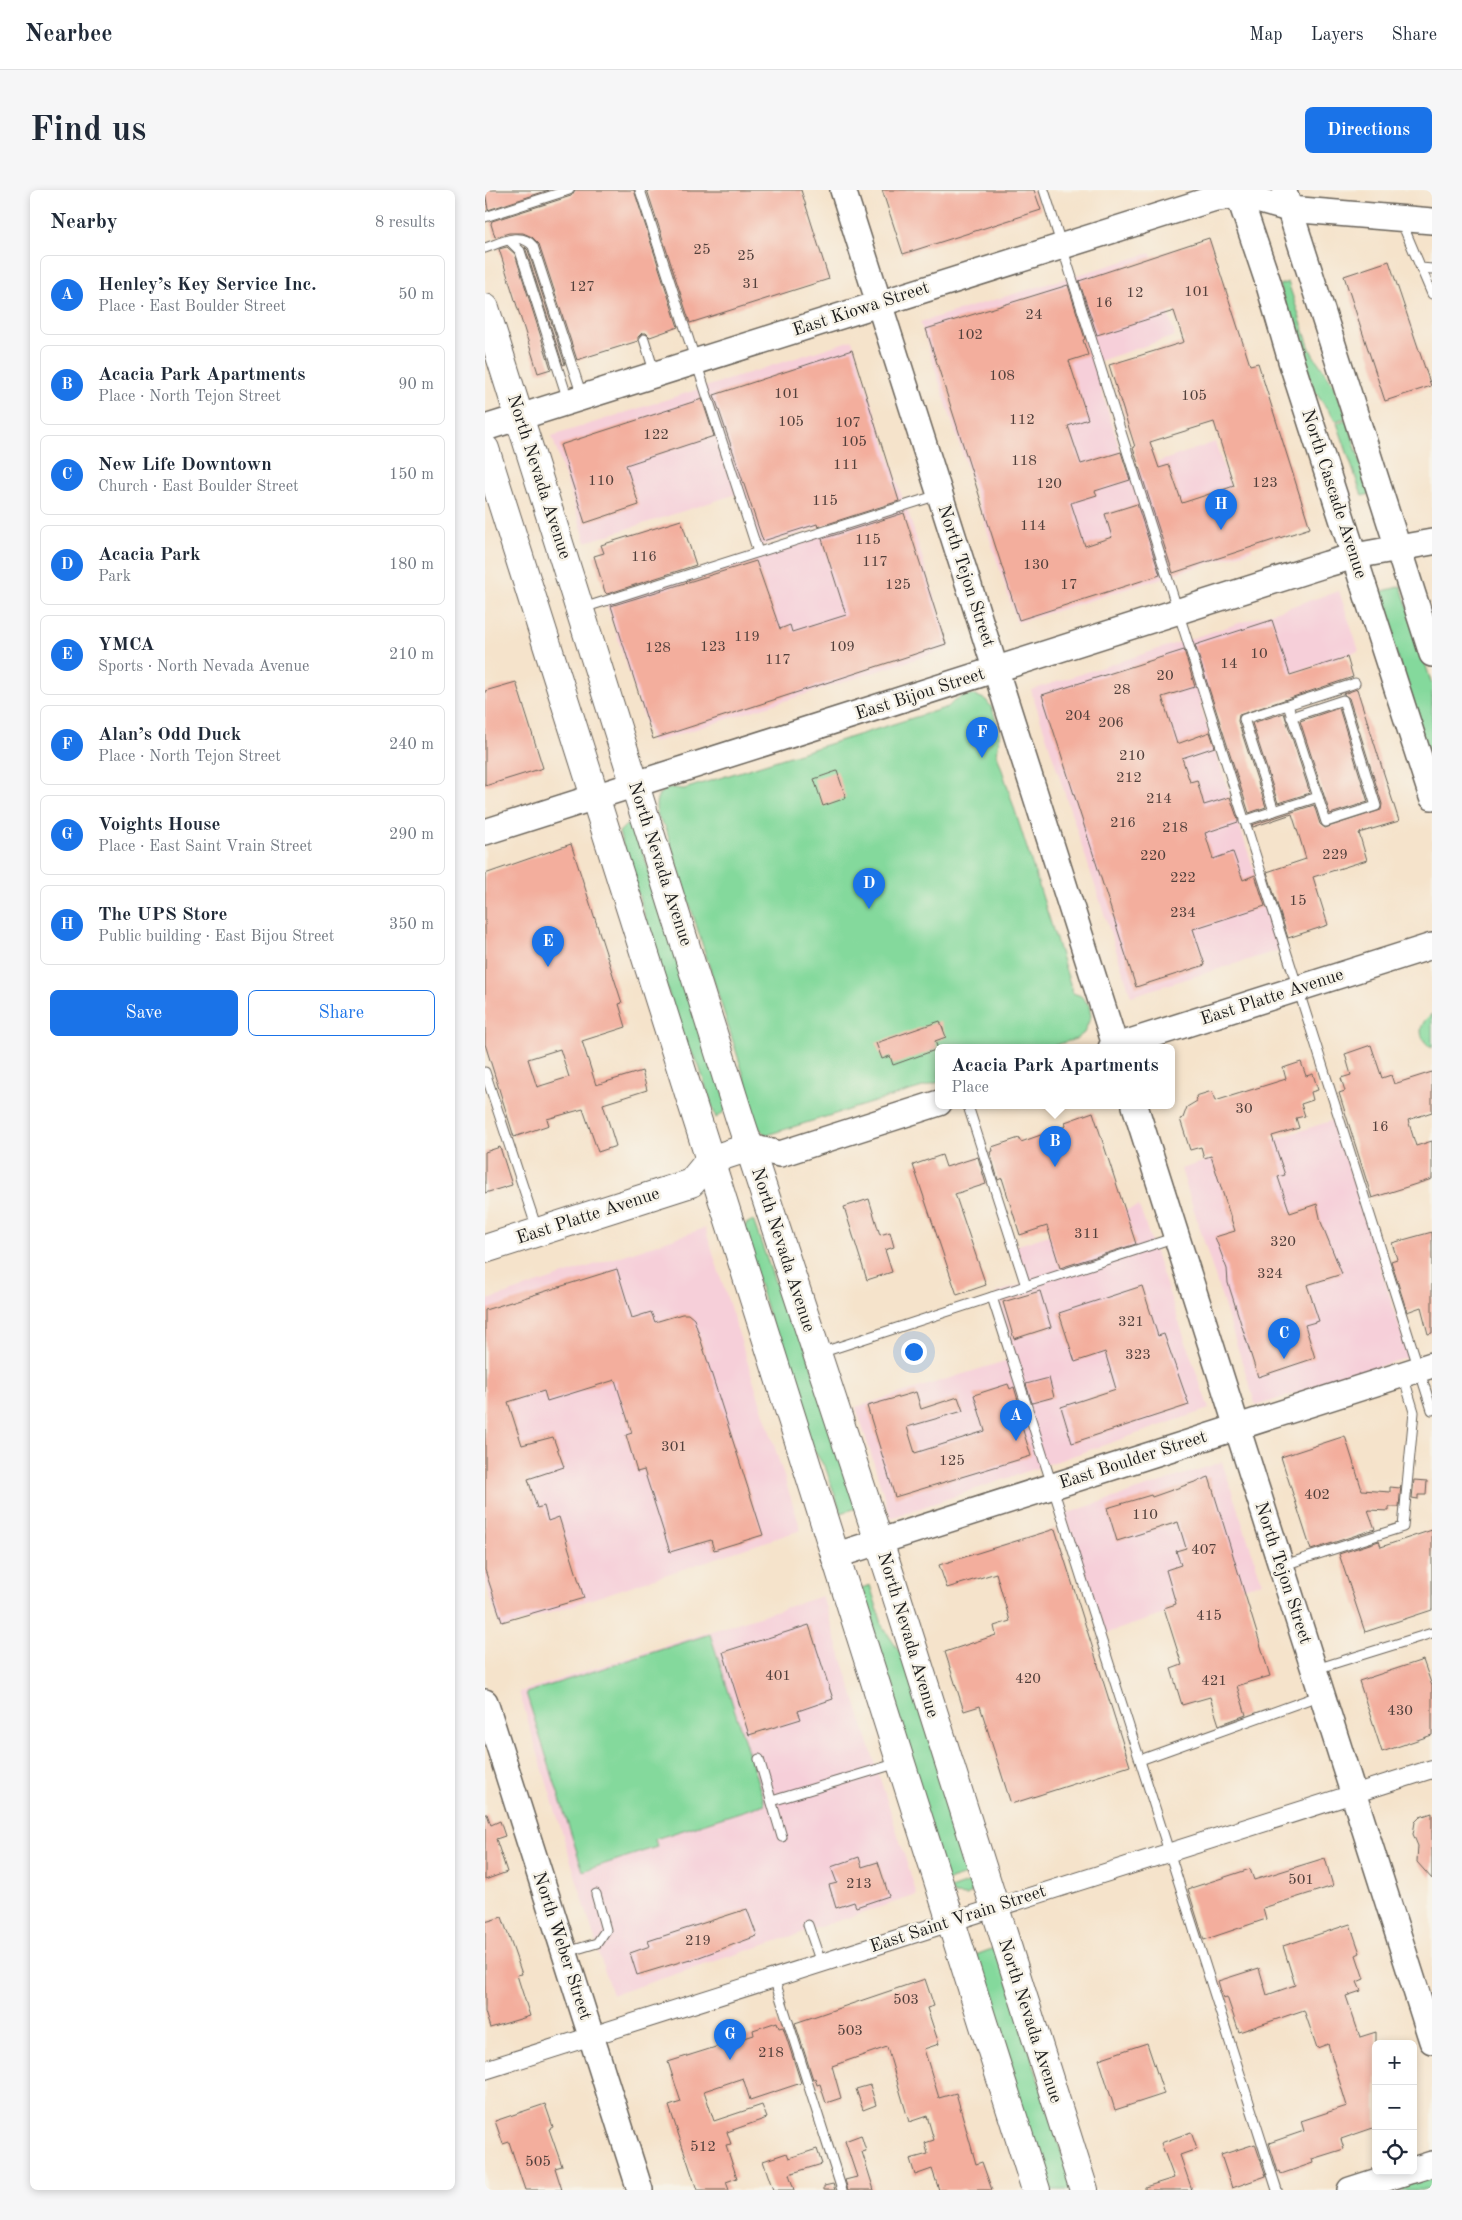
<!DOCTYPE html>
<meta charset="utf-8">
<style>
:root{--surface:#fff;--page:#f6f6f7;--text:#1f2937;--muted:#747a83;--line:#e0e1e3;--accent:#1a73e8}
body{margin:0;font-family:"Old Standard TT",serif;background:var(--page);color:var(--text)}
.controls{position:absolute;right:15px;bottom:15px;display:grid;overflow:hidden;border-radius:8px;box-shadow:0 2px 8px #0003}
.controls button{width:45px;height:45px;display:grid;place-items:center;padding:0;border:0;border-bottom:1px solid var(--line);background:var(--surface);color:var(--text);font:25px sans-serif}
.you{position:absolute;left:428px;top:1161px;width:18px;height:18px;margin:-12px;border:4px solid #fff;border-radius:50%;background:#1a73e8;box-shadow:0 0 0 8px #1a73e833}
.badge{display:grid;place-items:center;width:32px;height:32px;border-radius:50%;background:var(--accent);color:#fff;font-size:16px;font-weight:700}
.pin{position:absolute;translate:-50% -41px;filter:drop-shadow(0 1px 2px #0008)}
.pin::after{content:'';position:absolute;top:26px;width:18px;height:15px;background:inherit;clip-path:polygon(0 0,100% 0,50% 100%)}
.popup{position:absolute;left:450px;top:854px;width:240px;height:65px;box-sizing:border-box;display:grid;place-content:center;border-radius:8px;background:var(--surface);filter:drop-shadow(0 1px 4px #0005);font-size:16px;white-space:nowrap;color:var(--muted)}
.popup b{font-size:19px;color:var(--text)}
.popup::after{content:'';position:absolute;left:50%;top:100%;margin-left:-10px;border:10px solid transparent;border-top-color:var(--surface)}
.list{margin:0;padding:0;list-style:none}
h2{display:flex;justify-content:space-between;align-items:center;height:65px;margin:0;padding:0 20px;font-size:21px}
h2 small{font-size:16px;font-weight:400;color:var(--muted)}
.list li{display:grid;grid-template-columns:32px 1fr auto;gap:15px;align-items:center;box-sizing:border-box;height:80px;margin:0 10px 10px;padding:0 10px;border:1px solid var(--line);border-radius:8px}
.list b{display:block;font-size:19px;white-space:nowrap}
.list p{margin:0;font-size:16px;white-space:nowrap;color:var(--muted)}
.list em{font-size:16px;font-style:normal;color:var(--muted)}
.actions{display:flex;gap:10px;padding:15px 20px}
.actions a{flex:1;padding:11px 0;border:1px solid var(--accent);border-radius:8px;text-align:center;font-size:18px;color:var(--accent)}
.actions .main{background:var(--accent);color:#fff}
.icon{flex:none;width:28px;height:28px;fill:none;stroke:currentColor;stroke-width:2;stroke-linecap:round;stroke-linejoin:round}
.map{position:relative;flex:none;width:947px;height:2000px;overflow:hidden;border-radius:8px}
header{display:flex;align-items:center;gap:30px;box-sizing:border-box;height:70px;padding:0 25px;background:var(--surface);border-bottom:1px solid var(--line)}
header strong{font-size:24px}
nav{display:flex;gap:28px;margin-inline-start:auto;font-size:18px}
.intro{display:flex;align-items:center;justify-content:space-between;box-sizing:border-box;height:120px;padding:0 30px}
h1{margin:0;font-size:35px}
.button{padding:12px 22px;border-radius:8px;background:var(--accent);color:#fff;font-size:18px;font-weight:700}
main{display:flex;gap:30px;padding:0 30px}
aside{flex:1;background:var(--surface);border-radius:8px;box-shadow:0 2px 8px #0003}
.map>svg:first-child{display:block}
</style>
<header>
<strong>Nearbee</strong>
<nav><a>Map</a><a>Layers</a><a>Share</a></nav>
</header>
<div class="intro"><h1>Find us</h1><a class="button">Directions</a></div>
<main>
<aside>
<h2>Nearby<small>8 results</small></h2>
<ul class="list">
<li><span class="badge">A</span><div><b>Henley’s Key Service Inc.</b><p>Place · East Boulder Street</p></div><em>50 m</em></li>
<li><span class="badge">B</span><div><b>Acacia Park Apartments</b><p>Place · North Tejon Street</p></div><em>90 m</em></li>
<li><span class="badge">C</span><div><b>New Life Downtown</b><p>Church · East Boulder Street</p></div><em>150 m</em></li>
<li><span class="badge">D</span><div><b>Acacia Park</b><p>Park</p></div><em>180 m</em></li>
<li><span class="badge">E</span><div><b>YMCA</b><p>Sports · North Nevada Avenue</p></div><em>210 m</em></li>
<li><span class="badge">F</span><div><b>Alan’s Odd Duck</b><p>Place · North Tejon Street</p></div><em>240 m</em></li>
<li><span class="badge">G</span><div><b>Voights House</b><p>Place · East Saint Vrain Street</p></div><em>290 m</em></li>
<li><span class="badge">H</span><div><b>The UPS Store</b><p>Public building · East Bijou Street</p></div><em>350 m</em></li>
</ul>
<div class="actions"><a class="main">Save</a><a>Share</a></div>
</aside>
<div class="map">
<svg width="947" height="2000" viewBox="0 0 947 2000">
<rect width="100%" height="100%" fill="#f7f3e8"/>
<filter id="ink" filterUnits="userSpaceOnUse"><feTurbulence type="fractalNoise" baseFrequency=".02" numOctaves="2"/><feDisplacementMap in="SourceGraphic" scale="10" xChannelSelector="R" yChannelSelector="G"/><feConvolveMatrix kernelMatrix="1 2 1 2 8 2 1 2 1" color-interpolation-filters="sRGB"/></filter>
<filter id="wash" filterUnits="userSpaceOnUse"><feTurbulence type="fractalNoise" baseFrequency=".0096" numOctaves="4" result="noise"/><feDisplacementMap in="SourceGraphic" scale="20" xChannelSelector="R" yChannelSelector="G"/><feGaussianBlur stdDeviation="1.12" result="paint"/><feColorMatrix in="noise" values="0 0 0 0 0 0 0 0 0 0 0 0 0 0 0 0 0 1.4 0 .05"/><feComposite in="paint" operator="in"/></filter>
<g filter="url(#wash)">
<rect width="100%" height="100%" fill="#f5e3cb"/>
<g fill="#f6cfd9">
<polygon points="666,63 690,146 608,173 642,283 730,252 767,360 532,433 435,132"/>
<polygon points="367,150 418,310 275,356 258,302 101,352 67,246"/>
<polygon points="421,315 465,458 167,553 120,409"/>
<polygon points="854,401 874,461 715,514 795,760 646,806 546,500"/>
<polygon points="849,930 924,1167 771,1216 696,979"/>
<polygon points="654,1016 724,1219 406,1328 371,1217 530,1168 511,1103 540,1093 530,1056"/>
<polygon points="220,1038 316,1340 16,1439 0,1391 0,1111"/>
<polygon points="737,1272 777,1392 619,1444 580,1324"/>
<polygon points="337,1406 432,1705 127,1805 34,1502"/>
</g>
<g fill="#84d99c" stroke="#507a5c">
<polygon points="803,92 824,156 828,165 847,192 862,227 851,231 830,202 794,95"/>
<polygon points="862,229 885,304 877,306 852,233"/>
<polygon points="916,396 947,495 947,576 892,403"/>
<path d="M480,505H490L501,510L507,518L515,542L512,564L588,803L596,806L604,815L606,826L599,843L591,849L560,858H454V892L285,944H280C269,935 259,916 264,902L180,636C169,627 166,604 183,598C187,597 194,599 199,599L463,517L470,510Z"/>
<polygon points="141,635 149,636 243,916 238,923 231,928 213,873 198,850 134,642"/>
<path d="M947,824V858C932,849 933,833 947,824Z"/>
<polygon points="268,1030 290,1092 306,1113 372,1318 356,1323 341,1279 321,1248 258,1041 261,1034"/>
<polygon points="385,1395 398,1437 418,1467 487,1683 462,1691 369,1401"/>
<polygon points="225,1444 280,1614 170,1649 172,1657 98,1681 41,1503"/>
<polygon points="488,1691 487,1702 482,1706 469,1705 465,1699"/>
<polygon points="512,1757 588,2000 563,2000 488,1766"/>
<polygon points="947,1986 947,2000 902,2000"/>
</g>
<g id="blocks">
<g fill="#f3ae9d" fill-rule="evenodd">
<polygon points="0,0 64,0 3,20"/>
<polygon points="90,0 149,0 193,137 165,147 161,143 157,143 153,147 153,151 92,170 54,54 47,47 38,43 24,43 10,47 6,34 7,31 86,6"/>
<polygon points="162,0 316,0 344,89 205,133"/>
<polygon points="397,0 549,0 556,20 418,64"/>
<path d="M724,48L765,175L773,173L825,338L688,383L648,258L650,257L624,175L699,152L689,121L612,145L594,91ZM729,232L749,296L697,313L684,275L674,278L665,252Z"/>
<polygon points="22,57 30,64 66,179 53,183 14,59"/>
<polygon points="40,57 43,60 80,174 78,175"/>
<polygon points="904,71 946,196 900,211 859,86"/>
<polygon points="583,95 600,149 598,150 603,165 584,171 603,229 583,236 596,274 636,262 645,290 610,301 612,305 586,313 600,356 627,347 620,324 652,314 675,385 534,430 441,139"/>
<polygon points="367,160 414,311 333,337 332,334 278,351 229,205"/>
<polygon points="217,209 229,246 141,275 154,315 100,333 75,255"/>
<polygon points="419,323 461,454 168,549 126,416 271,371 295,439 305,435 307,442 361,425 337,349"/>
<polygon points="196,330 211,375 122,404 120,402 109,366 119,363 116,355"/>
<polygon points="787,430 805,485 862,467 868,487 754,525 753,531 781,617 764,623 710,455"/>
<polygon points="699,460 710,497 677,507 692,554 725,542 730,557 697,568 705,592 712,590 719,615 745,607 753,630 753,632 720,643 728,669 748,662 758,690 770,685 780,716 708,739 720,775 651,797 557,505"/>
<polygon points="31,492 58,578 0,596 0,501"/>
<polygon points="872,499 914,631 874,643 882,670 828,687 843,735 803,748 782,682 821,669 815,649 807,624 768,637 767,635 829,615 835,634 840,638 896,620 897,614 864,508 858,504"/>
<polygon points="854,518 883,612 845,624 815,531"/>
<polygon points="799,523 825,603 793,613 767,533"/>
<polygon points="352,581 361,608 338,616 329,589"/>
<path d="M86,654L137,813L134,814L141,837L97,851L111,895L157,881L162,900L118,914L131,956L113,962L98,919L62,929L64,935L29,947L0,854V684ZM75,859L84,887L52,897L43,869Z"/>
<polygon points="455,831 461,847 450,851 453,859 408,875 405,866 397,869 391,853"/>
<polygon points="886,855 897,888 906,885 909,894 947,882 947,922 923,930 931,956 947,951 947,989 887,1008 854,903 860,901 856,888 866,885 860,864"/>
<polygon points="816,872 821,886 828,884 833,900 826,902 828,910 816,914 820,926 811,928 814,938 787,946 800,985 793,987 805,1023 832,1014 836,1032 857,1084 822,1095 834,1131 820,1135 830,1168 773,1187 743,1093 742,1079 730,1047 750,1041 726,966 719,968 716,957 705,960 695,929 698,928 702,917 712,911 711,906 727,901 730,911 801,889 798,878"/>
<polygon points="608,922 651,1054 575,1078 562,1036 535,1045 517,988 513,990 505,962 508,961 507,957 534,948 536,952 581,936 580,932"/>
<polygon points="15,957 27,995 0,1003 0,962"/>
<polygon points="457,965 461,977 493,967 501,994 470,1004 501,1095 472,1105 428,975"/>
<polygon points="384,1009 395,1045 405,1042 409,1057 400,1060 407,1082 382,1090 359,1017"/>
<polygon points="947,1042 947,1143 943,1144 936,1117 922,1122 906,1071 912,1069 907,1053"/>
<polygon points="132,1079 147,1128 166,1122 170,1132 197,1124 203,1124 209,1129 278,1345 229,1360 226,1350 185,1362 159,1280 152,1282 141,1245 147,1243 130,1190 62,1211 59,1201 23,1212 37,1255 68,1247 79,1277 43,1289 52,1318 59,1316 63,1331 74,1327 99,1408 17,1432 0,1380 0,1120"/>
<polygon points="657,1096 673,1146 679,1144 704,1215 587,1253 576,1217 631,1199 620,1162 590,1172 574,1123"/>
<polygon points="555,1101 566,1137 529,1149 518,1112"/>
<polygon points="564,1188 569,1207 547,1213 541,1194"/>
<polygon points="523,1194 525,1199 529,1197 535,1217 531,1218 546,1266 410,1307 382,1216 431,1202 436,1219 473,1207 478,1221 422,1237 430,1263 500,1241 489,1205"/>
<polygon points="860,1246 877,1300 905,1302 905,1297 915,1298 916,1295 914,1317 904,1317 904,1321 883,1320 890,1339 826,1360 796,1267"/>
<polygon points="724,1287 785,1486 752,1496 761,1525 734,1535 725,1507 697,1515 686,1479 697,1475 679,1418 691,1414 681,1380 696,1375 691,1361 701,1358 693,1332 632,1351 622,1318 666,1305 667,1307"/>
<polygon points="929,1290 942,1291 941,1305 933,1305 933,1309 927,1308"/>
<polygon points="570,1339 645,1576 526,1614 495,1516 479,1521 460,1462 511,1445 509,1436 525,1431 511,1383 462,1398 454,1375"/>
<polygon points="947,1340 947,1420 880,1442 854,1364 894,1351 896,1357"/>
<polygon points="324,1435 348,1509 313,1521 316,1529 264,1545 238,1462"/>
<polygon points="938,1470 947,1496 947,1545 897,1562 874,1491"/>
<polygon points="947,1623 947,1689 932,1672 933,1656 928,1644 930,1632 935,1627"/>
<polygon points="0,1624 2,1624 6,1635 15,1631 20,1646 11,1649 22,1682 0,1690"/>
<polygon points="374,1667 377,1677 393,1672 404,1706 371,1717 369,1712 351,1718 344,1695 352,1693 346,1677"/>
<polygon points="840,1668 848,1696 778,1718 781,1729 719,1750 703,1699 765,1679 769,1690"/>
<polygon points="262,1719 272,1746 206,1770 205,1769 152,1785 145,1763 165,1756 163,1751"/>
<polygon points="17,1727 37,1784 32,1785 45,1826 5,1838 0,1822 0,1732"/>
<polygon points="865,1734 875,1763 871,1765 879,1789 872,1792 876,1801 861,1806 875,1847 891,1842 891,1937 856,1949 859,1959 827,1969 828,1973 796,1984 795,1981 793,1982 784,1953 819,1941 816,1931 862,1916 843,1854 832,1858 819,1820 754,1842 742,1807 738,1808 733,1791 774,1778 782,1805 810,1795 798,1756"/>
<polygon points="440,1789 449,1816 442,1818 454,1854 439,1859 454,1908 471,1903 491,1974 497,1972 507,2000 454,2000 447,1979 430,1985 425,1969 443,1964 440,1953 449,1950 442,1926 424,1932 402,1857 347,1876 356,1908 341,1913 335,1894 332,1895 330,1888 328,1889 310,1833"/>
<polygon points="292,1832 294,1838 298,1837 316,1893 265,1910 258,1888 219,1901 229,1931 277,1915 282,1928 242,1942 246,1954 241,1955 252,1988 241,1992 244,2000 212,2000 184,1916 196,1912 183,1872 269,1845 268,1840"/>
<polygon points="662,1853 679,1904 630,1920 614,1869"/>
<polygon points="385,1895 391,1915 378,1920 371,1899"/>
<polygon points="60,1914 68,1937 64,1939 77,1976 70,1978 77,2000 40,2000 24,1952 18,1954 10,1931"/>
<polygon points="706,1942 712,1959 695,1965 707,2000 660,2000 660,1997 689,1988 676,1953"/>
<polygon points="376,1945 381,1961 377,1962 389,2000 363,2000 360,1990 372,1987 360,1951"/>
<polygon points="770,1954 781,1986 747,1998 736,1965"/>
<polygon points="332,1959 337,1974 304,1984 309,2000 288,2000 278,1971 302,1963 304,1968"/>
<polygon points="348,1994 350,2000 339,2000 339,1996"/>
</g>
</g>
</g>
<g filter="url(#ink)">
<use href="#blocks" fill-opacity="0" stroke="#686259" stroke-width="1"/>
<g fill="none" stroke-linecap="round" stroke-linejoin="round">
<defs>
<g id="lane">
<polyline points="155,0 273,362"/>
<polyline points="559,0 947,1220"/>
<polyline points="0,27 84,0"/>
<polyline points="916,31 947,104"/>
<polyline points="24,50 35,61 83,210"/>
<path d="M0,58C15,53 36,41 48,56L97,206"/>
<polyline points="936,78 947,79"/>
<polyline points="159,149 170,184"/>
<polyline points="98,418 453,305"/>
<polyline points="803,515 833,607 789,621 759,529 865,495 870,493"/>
<polyline points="806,527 858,510 891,616 841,632 833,607"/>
<polyline points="759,631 789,621"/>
<polyline points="0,882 52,1039"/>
<polyline points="483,916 541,1096"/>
<polyline points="507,1107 792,2000"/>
<polyline points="335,1163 691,1047"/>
<polyline points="799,1375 918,1337 929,1222 918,1185"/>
<polyline points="831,1479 947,1443"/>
<polyline points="274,1569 297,1647"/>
<polyline points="655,1570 836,1505"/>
<polyline points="287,1611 413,1573"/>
<polyline points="323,1735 336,1773"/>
<polyline points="82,1762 112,1753 121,1740 111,1704"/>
<polyline points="289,1788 357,2000"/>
</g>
<polyline id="street" points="0,1880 947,1579"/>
<g id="secondary">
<polyline points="358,0 631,858"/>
<polyline points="752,0 783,92 807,174 947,607"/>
<polyline points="800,5 947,464"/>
<polyline points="0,238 727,9 754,5 804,19 947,31"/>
<polyline points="0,642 842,374 870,366 947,352"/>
<polyline points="626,858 947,756"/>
<polyline points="650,916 947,1851"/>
<polyline points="265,957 295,964 454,913"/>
<polyline points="349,1366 947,1175"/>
<polyline points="0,1512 155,2000"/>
<polyline points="928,1980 947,1974"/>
<polyline points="865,2000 924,1981"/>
</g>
<g id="primary">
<polyline points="0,118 254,926 405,1385 599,2000"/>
<polyline points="0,259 551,2000"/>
<polyline points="0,1059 206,993 225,970 265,957"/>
</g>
</defs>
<use href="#lane" stroke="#686259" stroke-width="11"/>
<use href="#street" stroke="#686259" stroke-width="20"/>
<use href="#secondary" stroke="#686259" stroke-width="28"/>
<use href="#primary" stroke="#686259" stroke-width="30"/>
<use href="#lane" stroke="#fff" stroke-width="9"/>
<use href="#street" stroke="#fff" stroke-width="18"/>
<use href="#secondary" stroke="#fff" stroke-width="25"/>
<use href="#primary" stroke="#fff" stroke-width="28"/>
</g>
</g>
<g text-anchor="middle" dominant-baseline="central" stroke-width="5" stroke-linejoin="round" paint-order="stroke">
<g font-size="15" fill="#52403c">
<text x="217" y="60">25</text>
<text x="261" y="66">25</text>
<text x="266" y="94">31</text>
<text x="97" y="97">127</text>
<text x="712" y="102">101</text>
<text x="650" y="103">12</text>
<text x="619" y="113">16</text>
<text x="549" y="125">24</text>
<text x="485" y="145">102</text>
<text x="517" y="186">108</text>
<text x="302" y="204">101</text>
<text x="709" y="206">105</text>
<text x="537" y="230">112</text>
<text x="306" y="232">105</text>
<text x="363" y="233">107</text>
<text x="171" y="245">122</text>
<text x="369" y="252">105</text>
<text x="539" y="271">118</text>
<text x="361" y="275">111</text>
<text x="116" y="291">110</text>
<text x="780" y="293">123</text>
<text x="564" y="294">120</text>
<text x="340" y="311">115</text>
<text x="548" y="336">114</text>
<text x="383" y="350">115</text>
<text x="159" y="367">116</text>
<text x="390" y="372">117</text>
<text x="551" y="375">130</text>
<text x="413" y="395">125</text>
<text x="584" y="395">17</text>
<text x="262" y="447">119</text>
<text x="228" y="457">123</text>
<text x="357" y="457">109</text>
<text x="173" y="458">128</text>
<text x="774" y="464">10</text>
<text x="293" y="470">117</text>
<text x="744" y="474">14</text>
<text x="680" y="486">20</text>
<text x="637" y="500">28</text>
<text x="593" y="526">204</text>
<text x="626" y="533">206</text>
<text x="647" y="566">210</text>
<text x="644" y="588">212</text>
<text x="674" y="609">214</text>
<text x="638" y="633">216</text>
<text x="690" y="638">218</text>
<text x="850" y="665">229</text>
<text x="668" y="666">220</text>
<text x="698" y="688">222</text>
<text x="813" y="711">15</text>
<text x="698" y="723">234</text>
<text x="759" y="919">30</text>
<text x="895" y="937">16</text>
<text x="602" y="1044">311</text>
<text x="798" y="1052">320</text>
<text x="785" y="1084">324</text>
<text x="646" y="1132">321</text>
<text x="653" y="1165">323</text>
<text x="189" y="1257">301</text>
<text x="467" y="1271">125</text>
<text x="832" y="1305">402</text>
<text x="660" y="1325">110</text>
<text x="719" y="1360">407</text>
<text x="724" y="1426">415</text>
<text x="293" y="1486">401</text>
<text x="543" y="1489">420</text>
<text x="729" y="1491">421</text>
<text x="915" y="1521">430</text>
<text x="816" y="1690">501</text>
<text x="374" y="1694">213</text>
<text x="213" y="1751">219</text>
<text x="421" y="1810">503</text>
<text x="365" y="1841">503</text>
<text x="286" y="1863">218</text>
<text x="218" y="1957">512</text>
<text x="53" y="1972">505</text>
</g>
<g font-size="18" fill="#1c1c1c" stroke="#f7f3e8">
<text transform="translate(376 119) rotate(-18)">East Kiowa Street</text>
<text transform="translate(54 287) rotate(72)">North Nevada Avenue</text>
<text transform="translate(849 304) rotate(72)">North Cascade Avenue</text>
<text transform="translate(481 386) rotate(72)">North Tejon Street</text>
<text transform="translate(435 504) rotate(-18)">East Bijou Street</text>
<text transform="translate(175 674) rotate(72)">North Nevada Avenue</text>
<text transform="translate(787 807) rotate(-18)">East Platte Avenue</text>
<text transform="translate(103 1026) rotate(-18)">East Platte Avenue</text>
<text transform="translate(298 1060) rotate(72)">North Nevada Avenue</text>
<text transform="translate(648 1270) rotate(-18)">East Boulder Street</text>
<text transform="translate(798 1383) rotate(72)">North Tejon Street</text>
<text transform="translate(423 1445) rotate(73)">North Nevada Avenue</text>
<text transform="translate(473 1729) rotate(-18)">East Saint Vrain Street</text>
<text transform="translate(77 1756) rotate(72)">North Weber Street</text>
<text transform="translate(545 1831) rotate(72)">North Nevada Avenue</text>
</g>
</g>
</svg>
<div class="controls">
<button>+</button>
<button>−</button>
<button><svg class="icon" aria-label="locate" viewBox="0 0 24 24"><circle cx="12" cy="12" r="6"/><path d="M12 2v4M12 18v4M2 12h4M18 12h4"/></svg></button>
</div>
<div class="you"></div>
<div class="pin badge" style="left:531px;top:1251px">A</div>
<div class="pin badge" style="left:570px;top:977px">B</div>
<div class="popup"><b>Acacia Park Apartments</b>Place</div>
<div class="pin badge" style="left:799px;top:1169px">C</div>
<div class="pin badge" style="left:384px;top:719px">D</div>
<div class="pin badge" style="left:63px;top:777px">E</div>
<div class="pin badge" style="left:497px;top:568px">F</div>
<div class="pin badge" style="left:245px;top:1870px">G</div>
<div class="pin badge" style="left:736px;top:340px">H</div>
</div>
</main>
